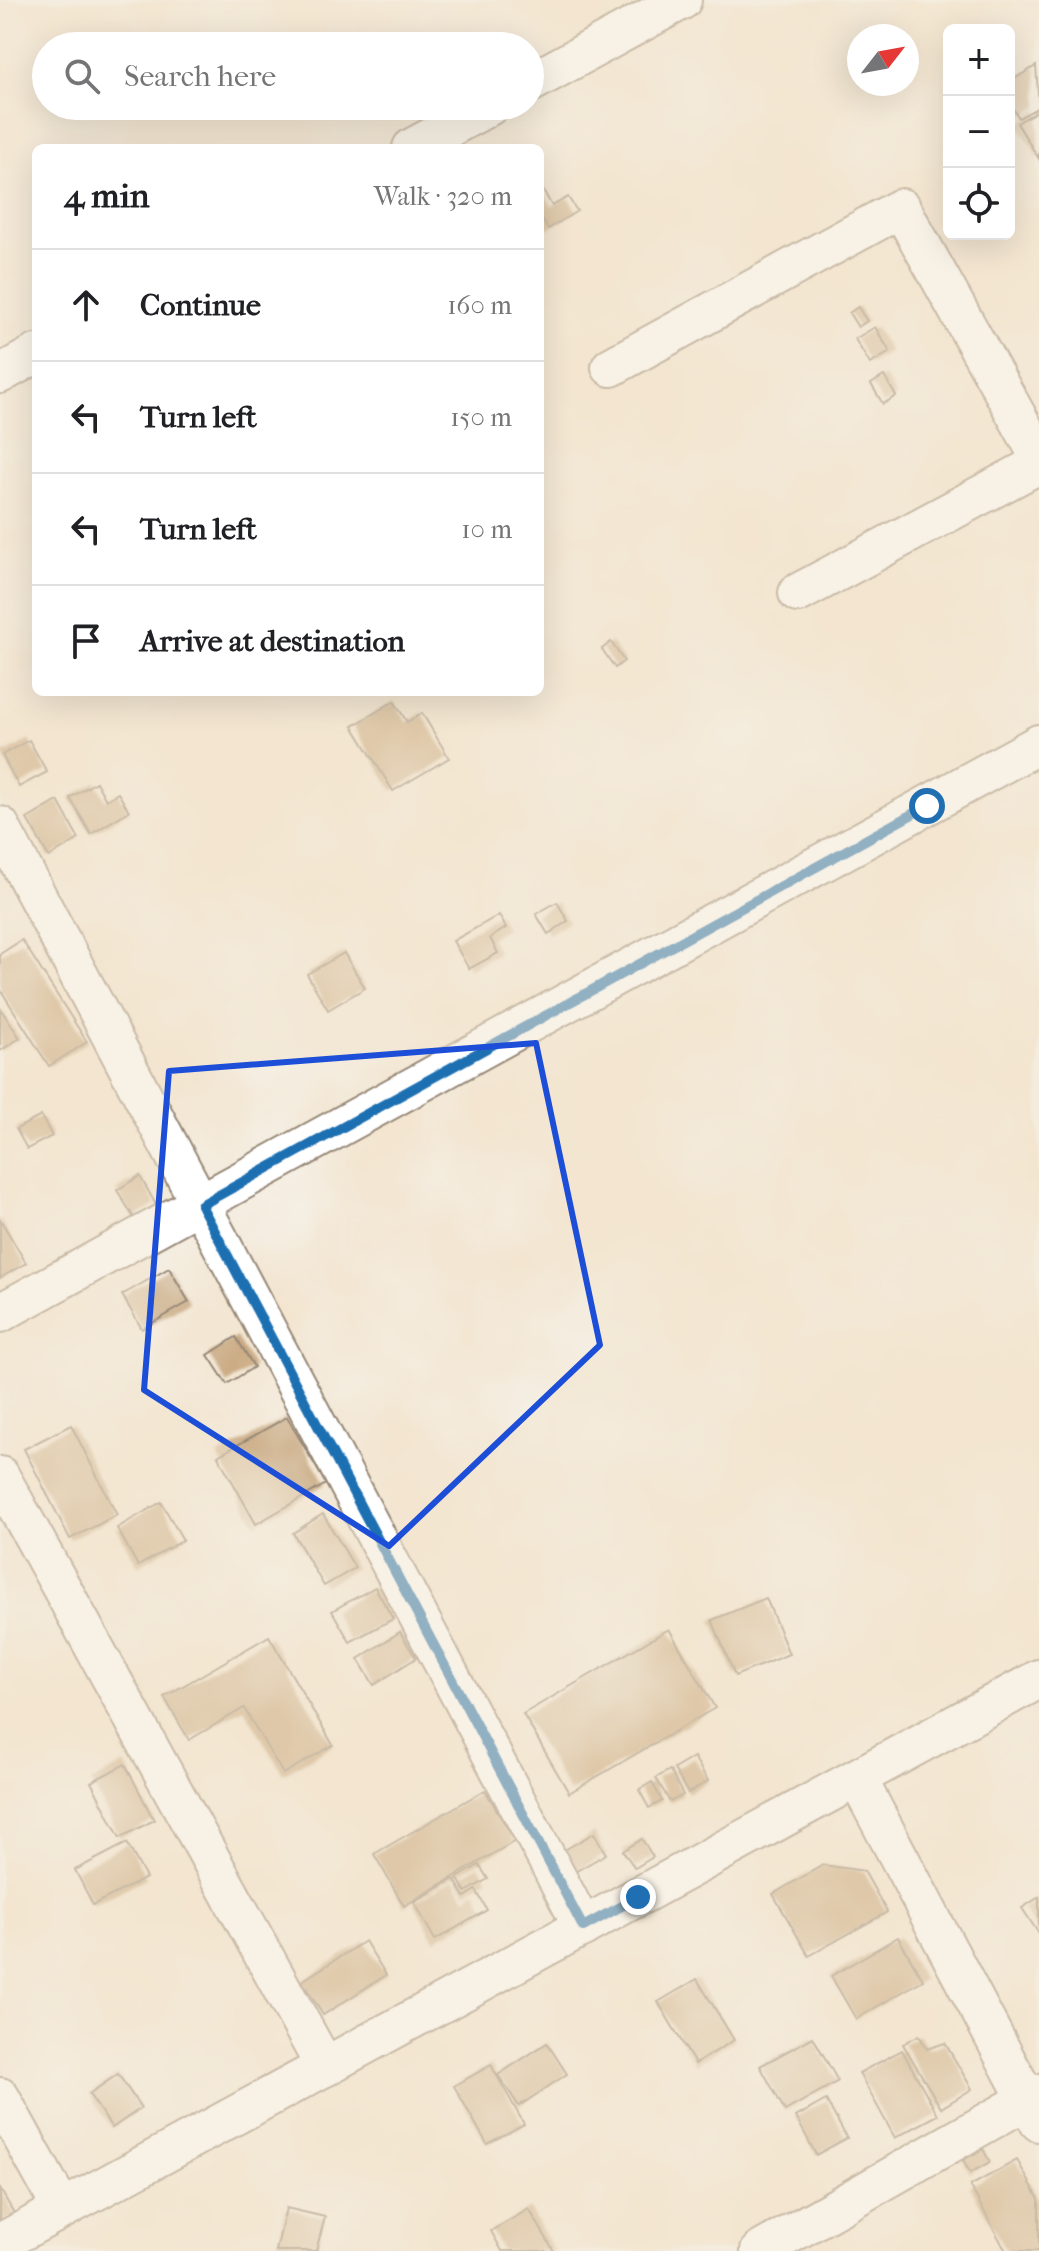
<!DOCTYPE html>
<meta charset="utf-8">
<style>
:root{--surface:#fff;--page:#f2f2f2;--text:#202124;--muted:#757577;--line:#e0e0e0}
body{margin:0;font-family:"IM FELL French Canon",serif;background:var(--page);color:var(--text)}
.controls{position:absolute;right:24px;top:24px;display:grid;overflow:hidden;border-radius:12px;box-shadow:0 8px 32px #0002}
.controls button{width:72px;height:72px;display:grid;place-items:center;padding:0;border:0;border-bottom:2px solid var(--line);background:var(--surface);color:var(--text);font:40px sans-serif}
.compass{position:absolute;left:847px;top:24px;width:72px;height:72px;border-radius:50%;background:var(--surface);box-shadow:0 8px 32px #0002;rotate:59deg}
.stop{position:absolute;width:24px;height:24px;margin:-18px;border:6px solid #1f6fb2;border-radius:50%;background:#fff}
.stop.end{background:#1f6fb2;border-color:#fff;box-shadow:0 2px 8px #0008}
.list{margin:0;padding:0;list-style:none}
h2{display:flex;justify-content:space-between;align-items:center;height:104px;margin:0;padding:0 32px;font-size:34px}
h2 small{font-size:26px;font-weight:400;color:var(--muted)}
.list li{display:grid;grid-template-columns:52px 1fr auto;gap:24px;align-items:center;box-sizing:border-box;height:112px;padding:0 32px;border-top:2px solid var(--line)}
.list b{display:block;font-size:30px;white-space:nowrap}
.list em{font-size:26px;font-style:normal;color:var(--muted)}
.icon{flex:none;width:44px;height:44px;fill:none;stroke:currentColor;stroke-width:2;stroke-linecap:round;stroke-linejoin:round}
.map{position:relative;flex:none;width:1039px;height:2251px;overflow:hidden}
.search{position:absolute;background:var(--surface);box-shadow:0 8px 32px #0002;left:32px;top:32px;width:512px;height:88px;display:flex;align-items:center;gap:20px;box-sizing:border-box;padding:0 28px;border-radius:44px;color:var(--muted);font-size:30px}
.panel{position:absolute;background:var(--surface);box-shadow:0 8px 32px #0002;left:32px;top:144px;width:512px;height:552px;border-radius:12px}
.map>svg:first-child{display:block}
</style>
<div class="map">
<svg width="1039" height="2251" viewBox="0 0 1039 2251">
<rect width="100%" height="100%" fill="#f6f6f2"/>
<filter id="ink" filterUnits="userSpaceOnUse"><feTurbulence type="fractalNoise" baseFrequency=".0125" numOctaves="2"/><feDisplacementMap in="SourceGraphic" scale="16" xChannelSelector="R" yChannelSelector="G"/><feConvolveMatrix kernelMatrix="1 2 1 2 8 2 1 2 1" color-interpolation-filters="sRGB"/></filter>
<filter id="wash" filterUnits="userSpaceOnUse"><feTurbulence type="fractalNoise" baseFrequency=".006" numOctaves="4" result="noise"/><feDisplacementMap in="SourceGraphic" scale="32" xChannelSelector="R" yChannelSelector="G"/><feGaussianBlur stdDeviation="1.8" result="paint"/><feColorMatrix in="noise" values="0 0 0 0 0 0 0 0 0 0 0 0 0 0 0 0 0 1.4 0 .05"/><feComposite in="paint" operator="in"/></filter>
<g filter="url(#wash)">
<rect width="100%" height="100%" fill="#f3e5d0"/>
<g id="blocks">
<g fill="#c7a57a">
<polygon points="1036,66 1039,107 1019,118 1009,102 1009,82"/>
<polygon points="1039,110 1039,159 1017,123"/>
<polygon points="540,185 552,206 568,197 577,211 548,229 540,216"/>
<polygon points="858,307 867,321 858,327 849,313"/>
<polygon points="875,327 890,352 870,364 855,339"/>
<polygon points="884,376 896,396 883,404 871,384"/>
<polygon points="611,642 624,661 615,668 602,649"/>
<polygon points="394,701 407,722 422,713 449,758 393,791 353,726"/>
<polygon points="29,740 47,772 19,787 2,755"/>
<polygon points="96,782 106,800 118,793 129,811 91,834 70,798"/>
<polygon points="58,801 79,839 49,857 27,819"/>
<polygon points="557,902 568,921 548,934 536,914"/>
<polygon points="499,915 506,928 490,938 498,953 469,969 453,941"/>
<polygon points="22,940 87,1042 49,1066 0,989 0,954"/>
<polygon points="344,953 365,988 328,1010 307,974"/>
<polygon points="0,1008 20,1038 0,1051"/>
<polygon points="41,1116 52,1136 27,1149 16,1129"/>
<polygon points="140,1176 156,1205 134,1218 117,1190"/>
<polygon points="0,1219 26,1263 0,1278"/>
<polygon points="169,1268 189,1302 142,1329 122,1295"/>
<polygon points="236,1337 254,1367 227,1384 208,1355"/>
<polygon points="287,1417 326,1484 256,1524 218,1456"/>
<polygon points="71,1425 117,1515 70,1539 24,1449"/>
<polygon points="161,1502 183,1540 138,1566 117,1528"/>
<polygon points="323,1514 355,1568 324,1586 293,1533"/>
<polygon points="375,1587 393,1619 350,1642 332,1611"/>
<polygon points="766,1598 789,1654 735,1676 712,1620"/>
<polygon points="669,1629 715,1708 569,1793 523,1714"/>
<polygon points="400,1632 416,1658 374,1685 358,1659"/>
<polygon points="269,1636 333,1745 283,1774 244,1708 189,1740 164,1697"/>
<polygon points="694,1757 708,1781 688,1793 674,1769"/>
<polygon points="125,1764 154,1820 120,1838 91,1782"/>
<polygon points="670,1770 683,1795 670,1802 656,1778"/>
<polygon points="652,1782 662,1801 649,1808 639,1790"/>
<polygon points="485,1790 515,1841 404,1906 374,1854"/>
<polygon points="594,1833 606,1854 573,1873 561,1852"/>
<polygon points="642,1839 653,1857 635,1868 623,1851"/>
<polygon points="127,1843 146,1878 93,1905 75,1870"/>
<polygon points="479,1865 488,1879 466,1892 457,1878"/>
<polygon points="823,1865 864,1871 887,1912 809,1956 773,1894"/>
<polygon points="454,1879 465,1897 476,1890 487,1910 435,1940 414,1902"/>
<polygon points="1039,1897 1039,1934 1022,1908"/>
<polygon points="898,1937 923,1980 856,2019 831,1976"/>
<polygon points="365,1941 386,1975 323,2015 302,1981"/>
<polygon points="697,1979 734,2040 695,2064 658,2002"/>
<polygon points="919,2035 927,2049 945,2043 972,2089 941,2108 903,2044"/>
<polygon points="813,2037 838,2081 785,2111 760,2066"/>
<polygon points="547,2043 567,2074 519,2106 498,2075"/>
<polygon points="902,2050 938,2115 895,2138 859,2073"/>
<polygon points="491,2065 524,2124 487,2144 454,2086"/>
<polygon points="118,2074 141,2108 112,2128 89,2094"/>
<polygon points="826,2100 847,2138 816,2155 796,2117"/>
<polygon points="983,2149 990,2162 970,2173 963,2160"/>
<polygon points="1017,2160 1039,2199 1039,2251 1006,2251 970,2186"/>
<polygon points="0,2189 15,2215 0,2224"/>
<polygon points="286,2208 325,2217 316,2251 276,2251"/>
<polygon points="529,2209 554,2251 502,2251 491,2231"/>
</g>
</g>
</g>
<g filter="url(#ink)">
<use href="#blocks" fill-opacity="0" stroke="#978877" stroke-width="2"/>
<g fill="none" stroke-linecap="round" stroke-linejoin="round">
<defs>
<g id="minor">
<polyline points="530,83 682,0"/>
<polyline points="412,148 489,106"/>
<polyline points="611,367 901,208 1039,456"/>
<polyline points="0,374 36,354"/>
<polyline points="798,593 1039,464"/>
<polyline points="0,826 583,1927"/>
<polyline points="0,1313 1039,744"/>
<polyline points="0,1476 325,2067"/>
<polyline points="857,1778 1039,2122"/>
<polyline points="0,2097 62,2209"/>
<polyline points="0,2243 1039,1679"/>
<polyline points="760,2251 1039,2093"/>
</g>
</defs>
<use href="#minor" stroke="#978877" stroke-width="42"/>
<use href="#minor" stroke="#fff" stroke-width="38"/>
</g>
</g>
<g fill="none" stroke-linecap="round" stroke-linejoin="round" filter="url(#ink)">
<polyline stroke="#1f6fb2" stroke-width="10" points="638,1897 583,1927 201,1205 927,806"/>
</g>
<path d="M0 0H1039V2251H0ZM536,1043L600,1345L389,1546L144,1390L169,1071Z" fill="#f3e5d0" fill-opacity=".55" fill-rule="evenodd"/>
<path fill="none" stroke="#1d4ed8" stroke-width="6" stroke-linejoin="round" d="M536,1043L600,1345L389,1546L144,1390L169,1071Z"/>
</svg>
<div class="controls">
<button>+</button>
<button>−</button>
<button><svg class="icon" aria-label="locate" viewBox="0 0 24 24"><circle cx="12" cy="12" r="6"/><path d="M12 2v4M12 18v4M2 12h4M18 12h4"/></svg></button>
</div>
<svg class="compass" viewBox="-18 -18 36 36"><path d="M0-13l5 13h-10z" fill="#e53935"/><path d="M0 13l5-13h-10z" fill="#757577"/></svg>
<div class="stop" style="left:927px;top:806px"></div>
<div class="stop end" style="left:638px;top:1897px"></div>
<div class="search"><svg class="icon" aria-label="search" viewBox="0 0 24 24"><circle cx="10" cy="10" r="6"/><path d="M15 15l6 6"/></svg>Search here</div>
<section class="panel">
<h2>4 min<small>Walk · 320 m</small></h2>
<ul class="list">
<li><svg class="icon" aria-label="ahead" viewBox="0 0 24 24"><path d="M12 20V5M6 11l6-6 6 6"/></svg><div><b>Continue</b></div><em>160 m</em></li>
<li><svg class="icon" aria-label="left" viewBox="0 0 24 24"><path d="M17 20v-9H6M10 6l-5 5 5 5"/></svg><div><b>Turn left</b></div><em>150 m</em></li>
<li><svg class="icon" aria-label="left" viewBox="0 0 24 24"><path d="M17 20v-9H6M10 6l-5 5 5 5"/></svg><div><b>Turn left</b></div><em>10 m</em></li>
<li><svg class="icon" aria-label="arrive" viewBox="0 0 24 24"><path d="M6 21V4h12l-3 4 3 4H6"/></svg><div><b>Arrive at destination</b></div></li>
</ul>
</section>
</div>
